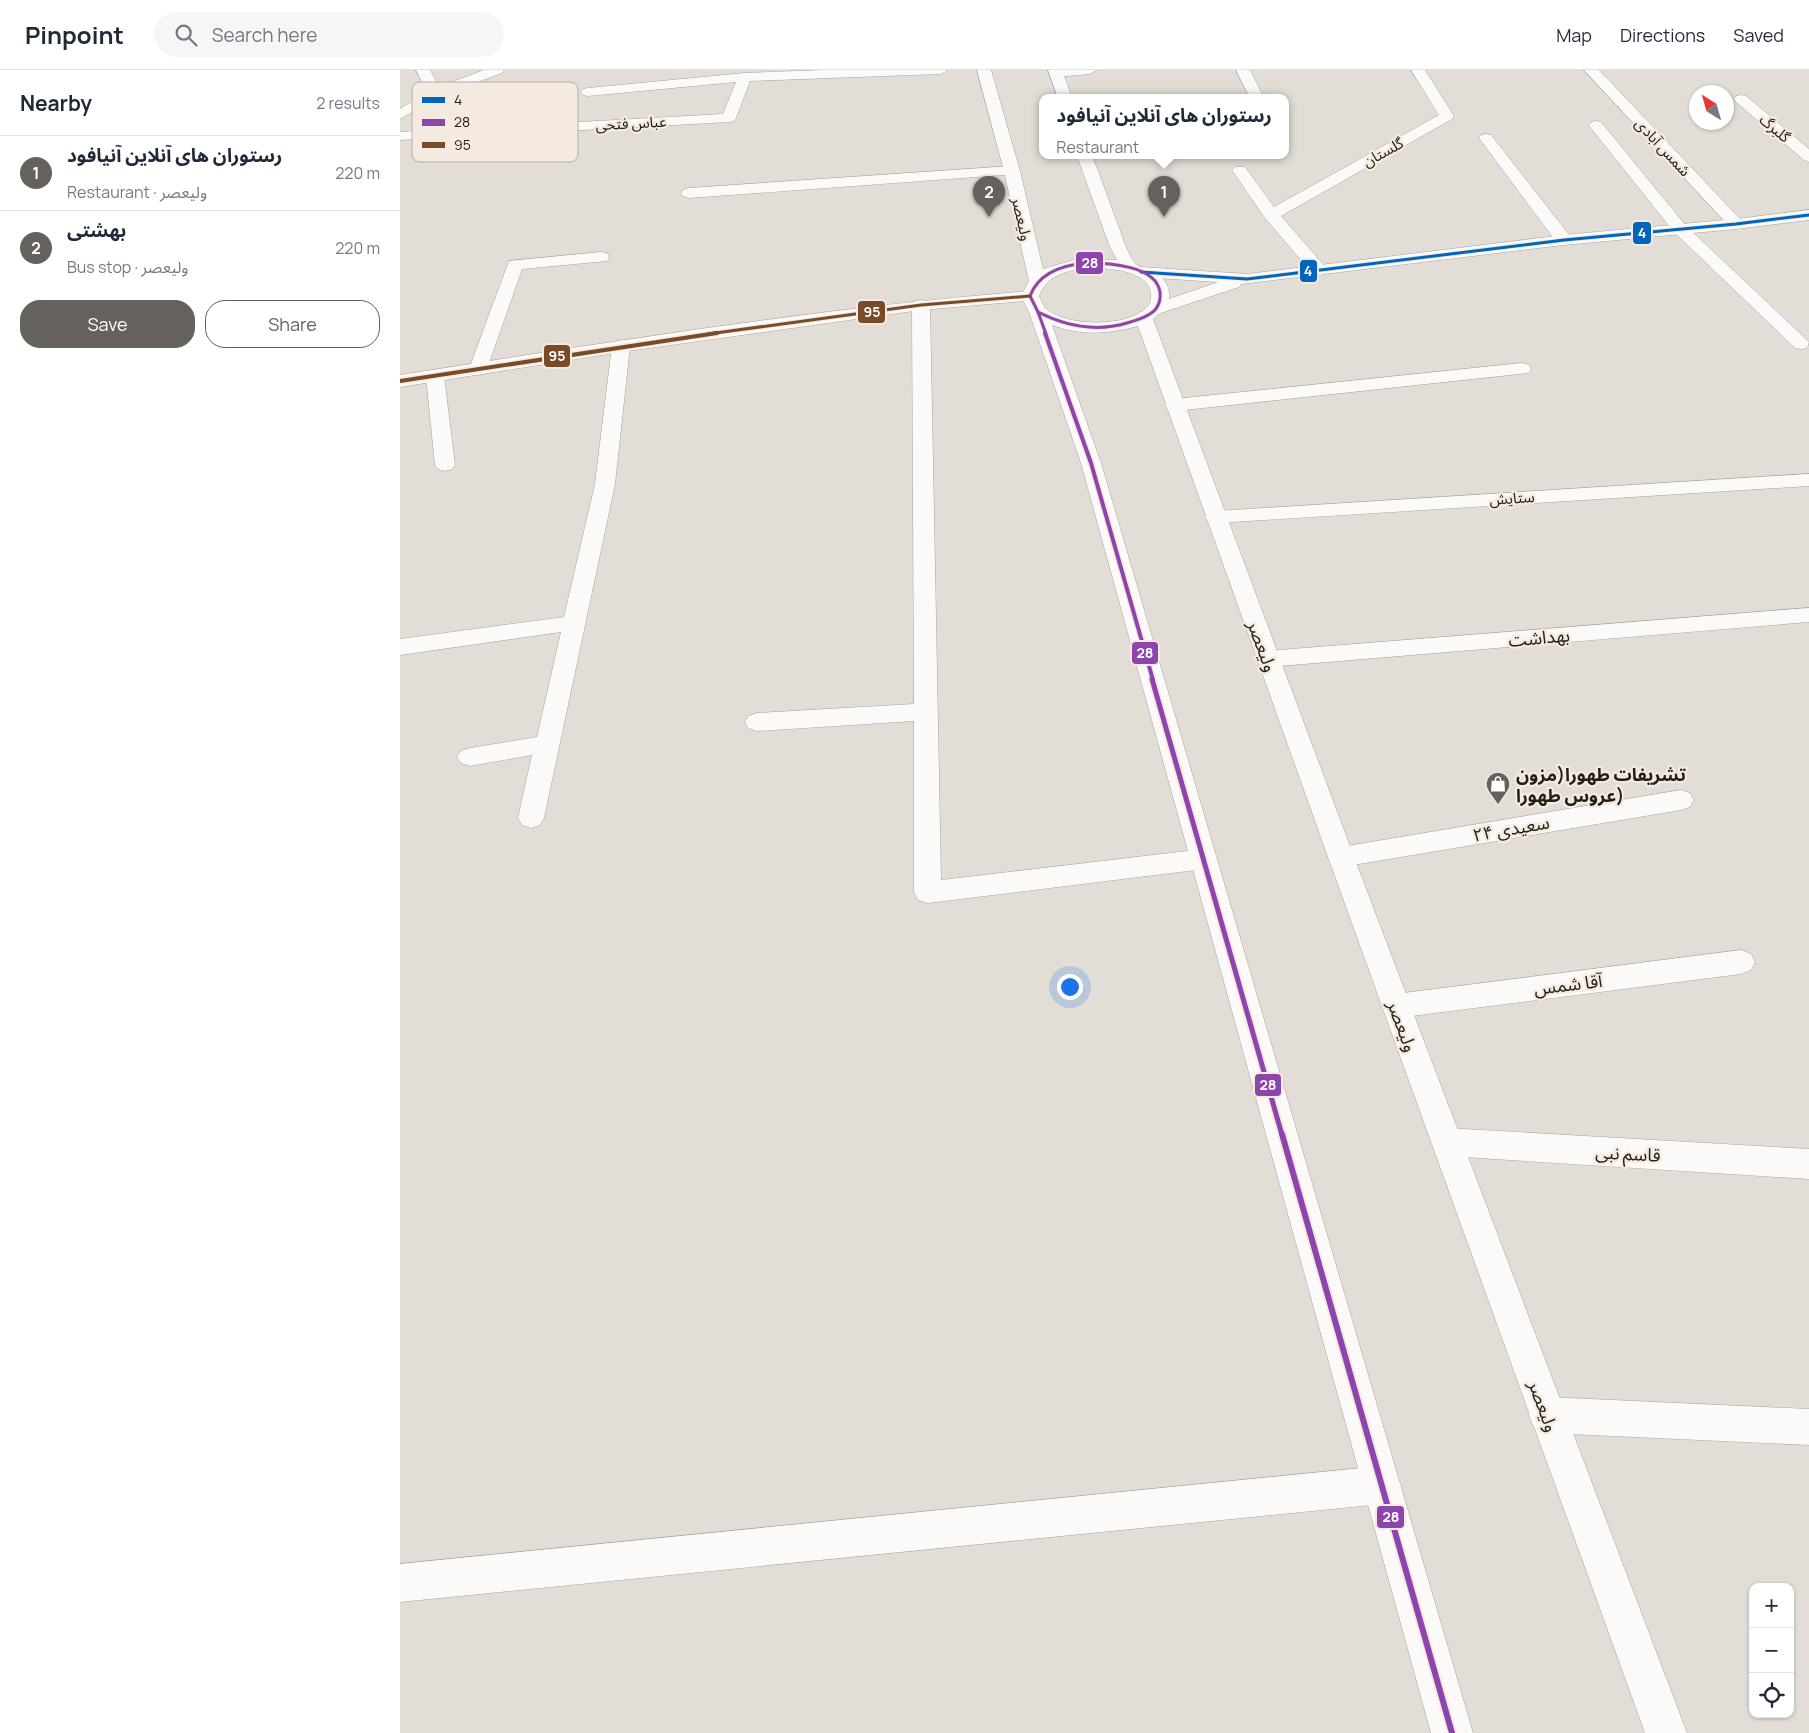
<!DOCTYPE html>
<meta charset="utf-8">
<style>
:root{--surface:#fff;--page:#f6f6f7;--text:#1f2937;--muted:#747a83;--line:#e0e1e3;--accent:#65615c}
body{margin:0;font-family:Manrope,"Noto Sans Arabic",sans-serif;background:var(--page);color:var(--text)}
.controls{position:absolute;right:15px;bottom:15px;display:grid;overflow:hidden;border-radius:10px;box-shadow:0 1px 4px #0004}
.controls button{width:45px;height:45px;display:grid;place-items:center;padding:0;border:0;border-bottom:1px solid var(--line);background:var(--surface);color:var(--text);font:25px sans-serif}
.compass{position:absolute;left:1289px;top:15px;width:45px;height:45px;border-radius:50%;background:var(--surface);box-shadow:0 1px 4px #0004;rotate:323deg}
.you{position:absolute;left:669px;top:916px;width:18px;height:18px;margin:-12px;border:4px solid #fff;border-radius:50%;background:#1a73e8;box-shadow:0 0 0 8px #1a73e833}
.badge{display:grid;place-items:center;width:32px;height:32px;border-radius:50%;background:var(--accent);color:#fff;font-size:16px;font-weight:700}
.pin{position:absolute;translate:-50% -41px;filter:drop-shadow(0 1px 2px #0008)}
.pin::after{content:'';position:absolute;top:26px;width:18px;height:15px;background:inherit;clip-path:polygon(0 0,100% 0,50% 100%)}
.popup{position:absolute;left:639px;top:24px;width:250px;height:65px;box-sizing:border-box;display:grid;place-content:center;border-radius:10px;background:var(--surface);filter:drop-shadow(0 1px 4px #0005);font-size:16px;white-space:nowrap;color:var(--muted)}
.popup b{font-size:19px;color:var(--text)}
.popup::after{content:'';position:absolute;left:50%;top:100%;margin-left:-10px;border:10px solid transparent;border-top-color:var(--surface)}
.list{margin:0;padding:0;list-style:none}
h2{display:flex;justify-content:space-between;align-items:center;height:65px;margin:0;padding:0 20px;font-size:21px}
h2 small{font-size:16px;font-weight:400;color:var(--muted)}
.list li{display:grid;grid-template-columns:32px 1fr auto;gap:15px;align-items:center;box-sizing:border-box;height:75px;padding:0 20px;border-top:1px solid var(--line)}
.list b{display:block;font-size:19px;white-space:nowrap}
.list p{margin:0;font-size:16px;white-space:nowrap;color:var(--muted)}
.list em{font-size:16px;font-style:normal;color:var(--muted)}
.actions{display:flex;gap:10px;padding:15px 20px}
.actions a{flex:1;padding:11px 0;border:1px solid var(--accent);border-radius:20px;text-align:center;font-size:18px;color:var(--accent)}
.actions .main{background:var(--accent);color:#fff}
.icon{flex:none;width:28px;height:28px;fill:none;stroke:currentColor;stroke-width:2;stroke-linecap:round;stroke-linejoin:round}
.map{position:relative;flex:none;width:1409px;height:1663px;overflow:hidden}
header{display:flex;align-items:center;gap:30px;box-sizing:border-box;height:70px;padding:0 25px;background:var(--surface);border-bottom:1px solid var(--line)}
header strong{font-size:24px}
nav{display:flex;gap:28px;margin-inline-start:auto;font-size:18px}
.search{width:350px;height:45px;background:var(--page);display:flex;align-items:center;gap:12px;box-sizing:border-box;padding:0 18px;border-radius:28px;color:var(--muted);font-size:19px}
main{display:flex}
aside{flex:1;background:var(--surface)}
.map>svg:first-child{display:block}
</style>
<header>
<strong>Pinpoint</strong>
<div class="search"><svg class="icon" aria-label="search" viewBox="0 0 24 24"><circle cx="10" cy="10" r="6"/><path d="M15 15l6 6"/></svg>Search here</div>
<nav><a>Map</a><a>Directions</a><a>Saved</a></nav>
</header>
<main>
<aside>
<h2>Nearby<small>2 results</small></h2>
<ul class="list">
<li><span class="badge">1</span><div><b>رستوران های آنلاین آنیافود</b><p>Restaurant · ولیعصر</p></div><em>220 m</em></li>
<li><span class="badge">2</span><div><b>بهشتی</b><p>Bus stop · ولیعصر</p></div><em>220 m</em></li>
</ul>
<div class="actions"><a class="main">Save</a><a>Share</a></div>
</aside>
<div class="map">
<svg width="1409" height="1663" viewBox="0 0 1409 1663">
<rect width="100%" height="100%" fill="#e2ddd7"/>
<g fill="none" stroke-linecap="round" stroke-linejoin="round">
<defs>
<g id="street">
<polygon points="16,0 30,0 39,17 84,0 104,0 102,3 40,26 0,49 0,39 27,22"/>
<polygon points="424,0 548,0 541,4 350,11 336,48 334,51 329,52 0,70 0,62 323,44 336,12 188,26 183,25 181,22 183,19 188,18 345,3"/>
<polygon points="651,0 697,0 690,4 656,7 651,6 649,3"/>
<polygon points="836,0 850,0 864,28 850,28"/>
<polygon points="1011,0 1025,0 1054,46 1052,49 881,146 928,200 925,204 919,205 913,204 865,148 832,100 835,97 845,97 874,137 1039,45"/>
<polygon points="1184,0 1199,0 1342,151 1344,154 1342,157 1330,157"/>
<polygon points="1341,25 1346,26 1409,79 1409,92 1404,90 1336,32 1334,29 1336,26"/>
<polygon points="1196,51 1201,52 1286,156 1407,270 1409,272 1407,278 1401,279 1395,278 1274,162 1191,58 1189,55 1191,52"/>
<polygon points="1086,64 1091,65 1170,166 1172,170 1170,174 1158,174 1079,68 1081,65"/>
<polygon points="612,96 617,98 620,101 617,104 289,128 283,126 281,123 283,120 289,118"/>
<polygon points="201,182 207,183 209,187 207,191 122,199 87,299 85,303 78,305 71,303 69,299 109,191"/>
<polygon points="521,230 527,231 530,235 541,810 804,779 813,782 817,789 813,796 804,799 528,833 518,830 514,822 514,651 357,661 348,658 345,652 348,646 357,643 514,634 512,235 515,231"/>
<polygon points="221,270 227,272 230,276 215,414 144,748 140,755 131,758 122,755 118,748 132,685 70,696 61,693 57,687 61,681 70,678 137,667 161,562 0,585 0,569 164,547 195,414 212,276 215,272"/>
<polygon points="1122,293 1129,295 1131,299 1129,303 775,341 768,339 765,335 768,331 775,329"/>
<polygon points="35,300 42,302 44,306 55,395 52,399 45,401 38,399 35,395 26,306 28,302"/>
<polygon points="1409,404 1409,416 816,453 809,452 805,447 809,442 816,441"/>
<polygon points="1409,538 1409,552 868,597 860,595 856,589 860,583 868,581"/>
<polygon points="1281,720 1290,723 1294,730 1290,737 1281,740 941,797 932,794 928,787 932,780 941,777"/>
<polygon points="1341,880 1351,884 1355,892 1351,900 1341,904 996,948 986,945 981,936 986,927 996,924"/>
<polygon points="1047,1058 1409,1079 1409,1109 1047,1086 1036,1082 1031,1072 1036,1062"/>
<polygon points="1147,1327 1409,1339 1409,1375 1147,1363 1134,1358 1129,1345 1134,1332"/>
<polygon points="982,1396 995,1402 1001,1415 995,1428 982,1434 0,1532 0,1494"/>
</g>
<g id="secondary">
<polygon points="1409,140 1409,150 1336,159 1164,175 841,214 839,217 755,245 749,244 746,240 749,236 818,212 741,207 735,206 732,202 735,198 741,197 847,204 1164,165 1336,149"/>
<path d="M630,221L636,222L639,226L636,230L521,240L221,282L0,317V305C209,272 419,238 630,221Z"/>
</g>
<g id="primary">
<path d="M577,0H591L620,101L643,199L677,189L717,190L710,177L677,86H692C702,110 710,134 719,158C723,169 727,183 735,193C743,202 764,199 769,221C772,233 762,242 753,249L954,787L1287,1663H1245L928,787L738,256C709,264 681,266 652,255L701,393L1073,1663H1031L681,393L629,242L621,226L629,211L604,101ZM698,198C715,199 751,202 751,225C751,229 751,233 748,236C729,258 668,257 646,239C643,236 641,230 639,226C648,202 675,198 698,198Z"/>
<polygon points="648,0 662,0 672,28 658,28"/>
</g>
</defs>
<use href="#street" stroke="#a8a4a0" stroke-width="1"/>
<use href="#secondary" stroke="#a8a4a0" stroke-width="1"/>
<use href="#primary" stroke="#a8a4a0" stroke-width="1"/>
<use href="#street" fill="#fbfaf9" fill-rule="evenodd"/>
<use href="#secondary" fill="#fbfaf9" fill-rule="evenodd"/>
<use href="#primary" fill="#fbfaf9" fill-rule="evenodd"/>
<defs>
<polyline id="bus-1" points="741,202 847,209 1164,170 1336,154 1409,145"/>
<g id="bus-2-far3">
<path d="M686,193C707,193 756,195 760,222C761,229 759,235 755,240C748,247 737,250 727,253C696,262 667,257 638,242L630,226C639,202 663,195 686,193Z"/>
<polyline points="638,242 646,264"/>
</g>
<polyline id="bus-2-far2" points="645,263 691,393 753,610"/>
<polyline id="bus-2-far1" points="752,609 882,1065"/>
<polyline id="bus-2" points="882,1064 1052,1663"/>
<polyline id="bus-3-far1" points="308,264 521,235 630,226"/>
<polyline id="bus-3" points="0,311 317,263"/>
</defs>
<use href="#bus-1" stroke="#f4eadf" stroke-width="5"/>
<use href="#bus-2-far3" stroke="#f4eadf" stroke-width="5"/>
<use href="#bus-2-far2" stroke="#f4eadf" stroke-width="7"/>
<use href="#bus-2-far1" stroke="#f4eadf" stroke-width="9"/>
<use href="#bus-2" stroke="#f4eadf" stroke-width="10"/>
<use href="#bus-3-far1" stroke="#f4eadf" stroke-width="5"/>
<use href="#bus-3" stroke="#f4eadf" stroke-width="7"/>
<use href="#bus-1" stroke="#0065bd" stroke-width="3"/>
<use href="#bus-2-far3" stroke="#8e44ad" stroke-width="3"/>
<use href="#bus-2-far2" stroke="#8e44ad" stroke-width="4"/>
<use href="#bus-2-far1" stroke="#8e44ad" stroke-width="5"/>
<use href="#bus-2" stroke="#8e44ad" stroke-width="6"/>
<use href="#bus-3-far1" stroke="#7a4b2a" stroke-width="3"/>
<use href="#bus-3" stroke="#7a4b2a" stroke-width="4"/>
</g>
<defs>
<symbol id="shop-pin" viewBox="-11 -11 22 30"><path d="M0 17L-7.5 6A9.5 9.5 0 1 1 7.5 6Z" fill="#65615c" stroke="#f4eadf"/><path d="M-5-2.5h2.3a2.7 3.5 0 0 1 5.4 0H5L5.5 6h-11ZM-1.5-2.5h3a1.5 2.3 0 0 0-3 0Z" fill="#fff"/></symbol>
</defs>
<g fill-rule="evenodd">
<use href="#shop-pin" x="1084" y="700" width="28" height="38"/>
</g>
<g text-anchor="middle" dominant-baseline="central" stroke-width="4.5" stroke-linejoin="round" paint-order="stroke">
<g font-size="15" fill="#221e1a" stroke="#f4eadf">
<text transform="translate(231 53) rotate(-3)">عباس فتحی</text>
<text transform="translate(1375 58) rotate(40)">گلبرگ</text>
<text transform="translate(1263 77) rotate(47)">شمس آبادی</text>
<text transform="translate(983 82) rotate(-29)">گلستان</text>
<text transform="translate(622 149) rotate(77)">ولیعصر</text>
<text transform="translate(1112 428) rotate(-4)">ستایش</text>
</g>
<g font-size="18" fill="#221e1a" stroke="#f4eadf">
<text transform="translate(1139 567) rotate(-5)">بهداشت</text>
<text transform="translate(863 576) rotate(70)">ولیعصر</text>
<text transform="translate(1111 758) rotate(-10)">۲۴ سعیدی</text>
<text transform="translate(1168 914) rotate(-7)">آقا شمس</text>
<text transform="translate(1003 956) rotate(70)">ولیعصر</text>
<text transform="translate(1228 1083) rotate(3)">قاسم نبی</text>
<text transform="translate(1144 1336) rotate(70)">ولیعصر</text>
</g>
<g font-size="18" font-weight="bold" fill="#221e1a" stroke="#f4eadf" text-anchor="start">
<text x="1116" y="704">تشریفات طهورا(مزون<tspan x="1116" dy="21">عروس طهورا)</tspan></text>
</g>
</g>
<rect x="12" y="12" width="166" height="80" rx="8" fill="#f4eadf" stroke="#b5ada4" stroke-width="1"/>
<rect x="22" y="27" width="23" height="6" fill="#0065bd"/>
<rect x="22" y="49" width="23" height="7" fill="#8e44ad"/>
<rect x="22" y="72" width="23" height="6" fill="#7a4b2a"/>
<g font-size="14" fill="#221e1a">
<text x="54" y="35">4</text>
<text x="54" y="57">28</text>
<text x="54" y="80">95</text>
</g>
<g stroke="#f4eadf" stroke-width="2">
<rect x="1232" y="151" width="20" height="24" rx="5" fill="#0065bd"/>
<rect x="675" y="181" width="29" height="24" rx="5" fill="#8e44ad"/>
<rect x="899" y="189" width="19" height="24" rx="5" fill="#0065bd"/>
<rect x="457" y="230" width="29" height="24" rx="5" fill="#7a4b2a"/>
<rect x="143" y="274" width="28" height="24" rx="5" fill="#7a4b2a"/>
<rect x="731" y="571" width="28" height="24" rx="5" fill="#8e44ad"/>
<rect x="854" y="1003" width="28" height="24" rx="5" fill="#8e44ad"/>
<rect x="976" y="1435" width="29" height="24" rx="5" fill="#8e44ad"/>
</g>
<g font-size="14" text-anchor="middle" font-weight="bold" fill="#fff">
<text x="1242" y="168">4</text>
<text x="690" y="198">28</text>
<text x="908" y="206">4</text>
<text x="472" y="247">95</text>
<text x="157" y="291">95</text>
<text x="745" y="588">28</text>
<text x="868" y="1020">28</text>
<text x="991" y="1452">28</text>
</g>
</svg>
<div class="controls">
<button>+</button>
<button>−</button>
<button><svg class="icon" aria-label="locate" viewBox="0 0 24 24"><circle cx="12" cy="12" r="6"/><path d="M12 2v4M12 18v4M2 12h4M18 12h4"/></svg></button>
</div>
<svg class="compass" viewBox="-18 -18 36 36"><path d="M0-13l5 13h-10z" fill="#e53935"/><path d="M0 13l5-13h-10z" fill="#747a83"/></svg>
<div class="you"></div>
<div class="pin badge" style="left:764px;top:147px">1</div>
<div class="popup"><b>رستوران های آنلاین آنیافود</b>Restaurant</div>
<div class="pin badge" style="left:589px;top:147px">2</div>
</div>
</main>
